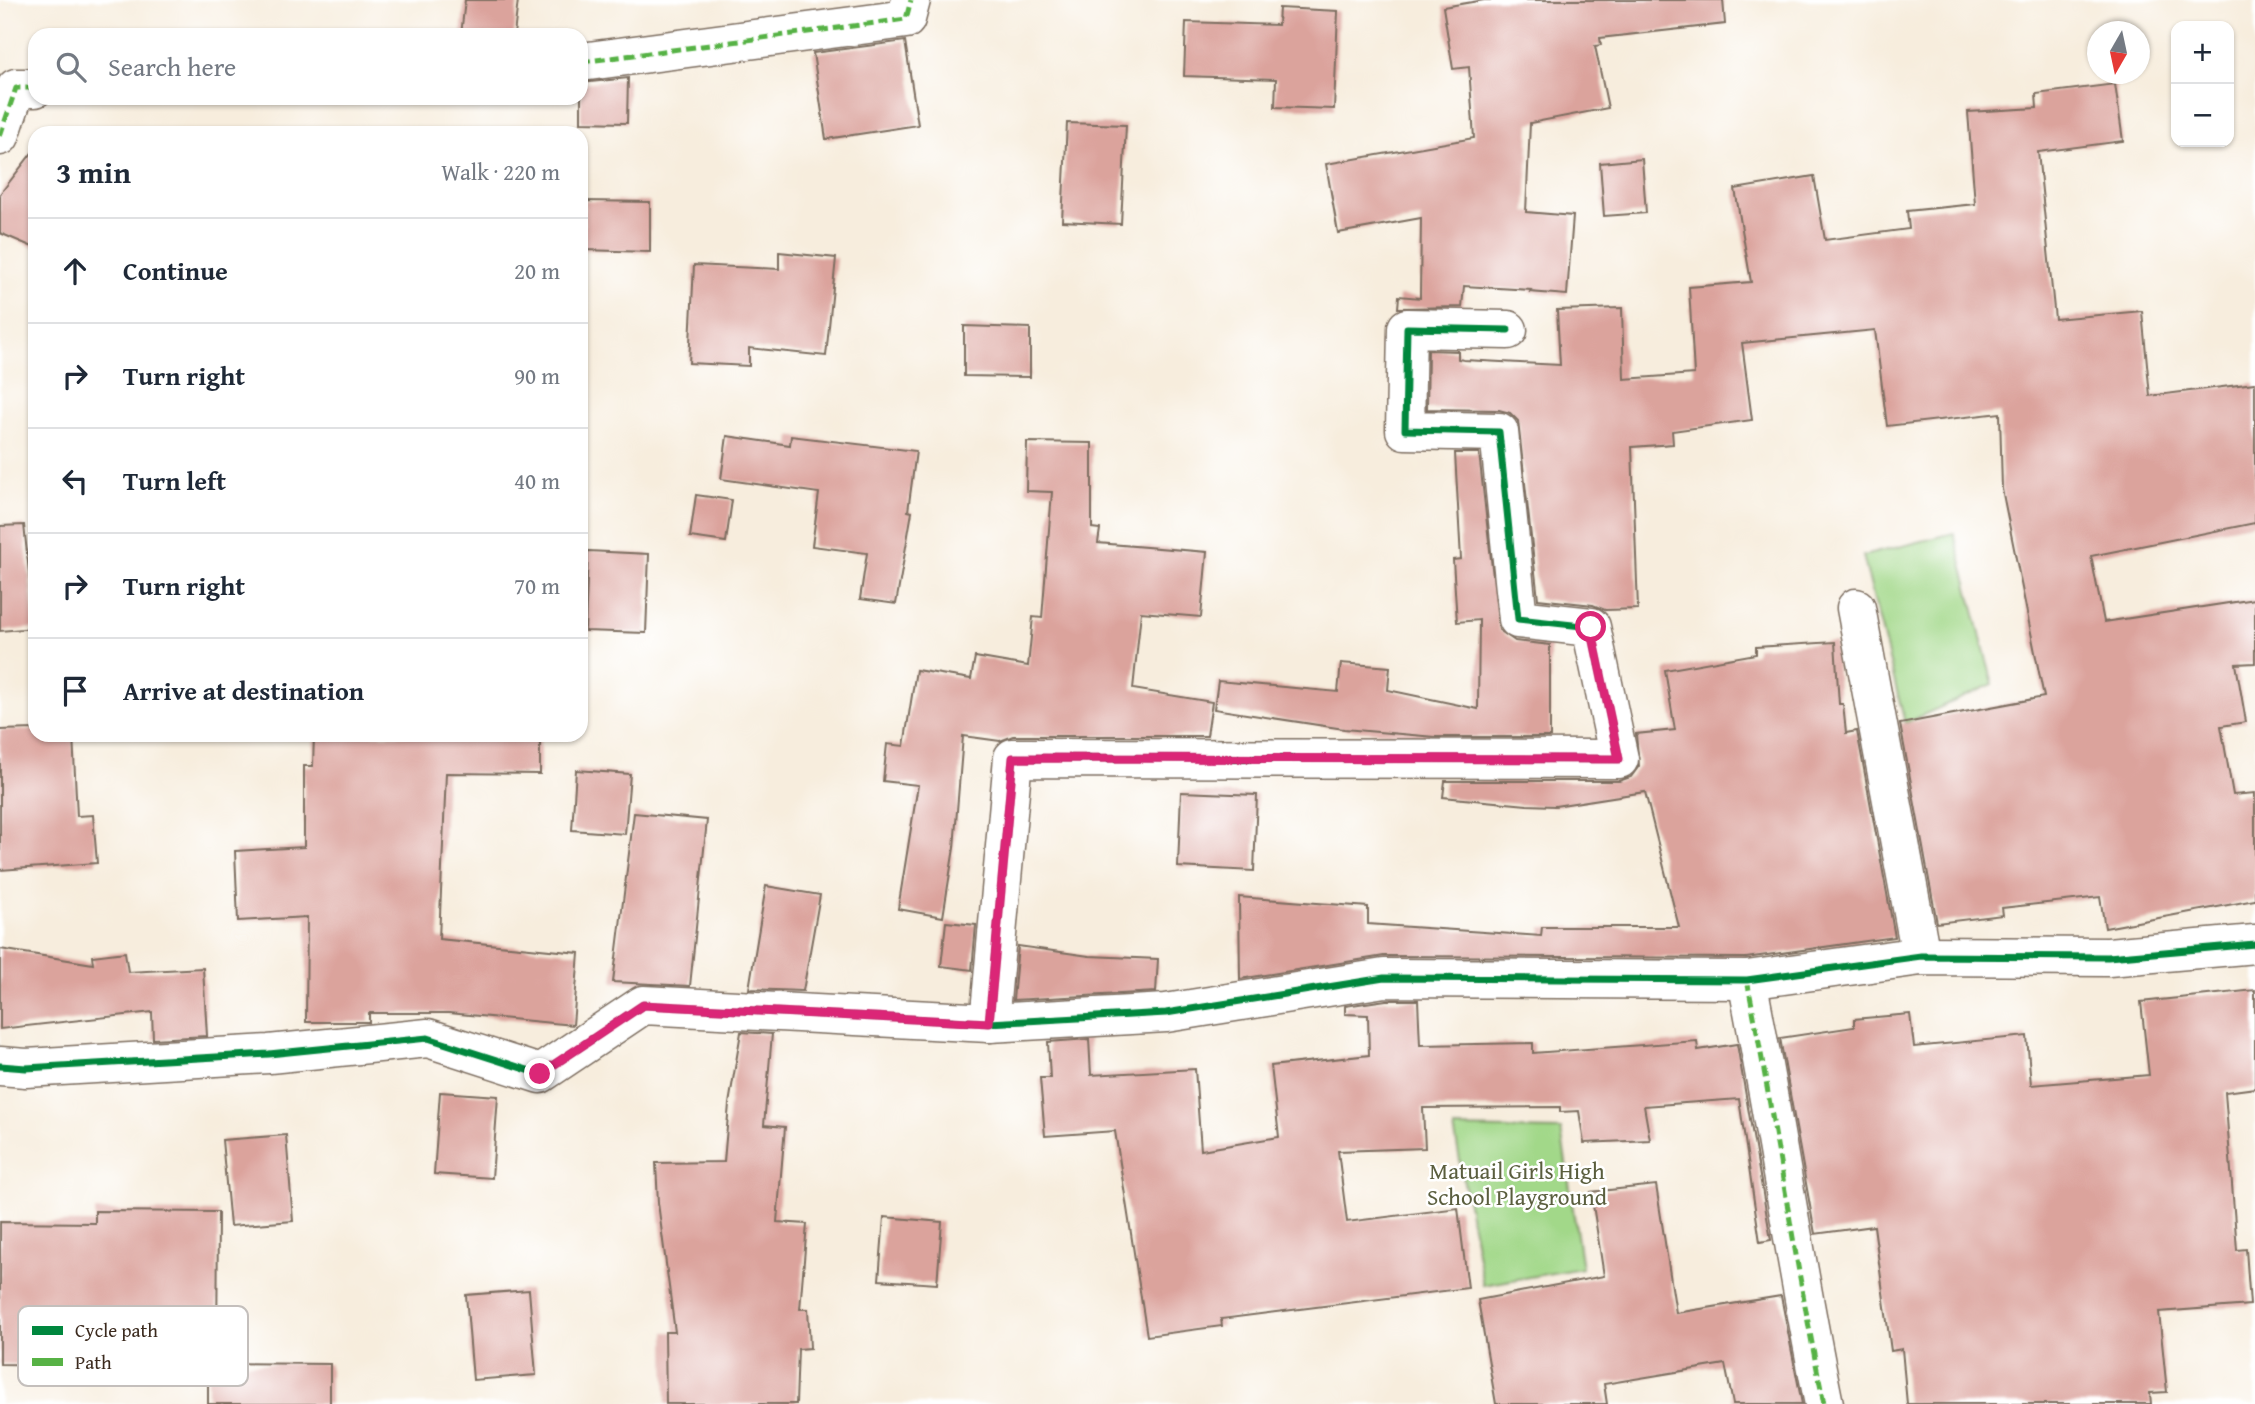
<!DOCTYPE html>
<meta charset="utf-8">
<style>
:root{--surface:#fff;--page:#f2f2f3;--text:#1f2937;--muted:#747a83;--line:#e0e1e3}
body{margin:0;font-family:"Gentium Book Plus",serif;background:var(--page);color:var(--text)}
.controls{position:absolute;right:21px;top:21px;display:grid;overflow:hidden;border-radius:14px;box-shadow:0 2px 5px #0004}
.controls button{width:63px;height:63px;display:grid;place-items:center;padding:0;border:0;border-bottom:2px solid var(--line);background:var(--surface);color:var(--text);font:35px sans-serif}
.compass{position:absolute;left:2087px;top:21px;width:63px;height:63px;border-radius:50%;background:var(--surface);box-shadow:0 2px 5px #0004;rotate:189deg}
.stop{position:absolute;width:21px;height:21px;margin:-16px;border:5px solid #db2777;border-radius:50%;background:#fff}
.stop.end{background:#db2777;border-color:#fff;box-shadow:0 2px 7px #0008}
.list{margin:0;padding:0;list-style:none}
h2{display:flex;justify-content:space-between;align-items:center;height:91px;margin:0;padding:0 28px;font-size:30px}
h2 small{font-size:23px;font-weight:400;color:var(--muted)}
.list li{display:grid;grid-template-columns:46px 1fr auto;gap:21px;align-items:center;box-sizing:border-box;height:105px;padding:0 28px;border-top:2px solid var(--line)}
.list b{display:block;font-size:26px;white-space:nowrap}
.list em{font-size:23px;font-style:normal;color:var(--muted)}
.icon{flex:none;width:38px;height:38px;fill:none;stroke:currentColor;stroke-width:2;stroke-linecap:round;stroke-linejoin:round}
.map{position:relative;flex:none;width:2255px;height:1404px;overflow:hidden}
.search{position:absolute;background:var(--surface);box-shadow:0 2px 5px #0004;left:28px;top:28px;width:560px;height:77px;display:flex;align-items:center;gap:18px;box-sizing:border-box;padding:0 24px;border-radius:21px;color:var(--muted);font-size:26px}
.panel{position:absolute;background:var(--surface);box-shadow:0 2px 5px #0004;left:28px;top:126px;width:560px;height:616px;border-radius:21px}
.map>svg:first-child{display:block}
</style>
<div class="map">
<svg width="2255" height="1404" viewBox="0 0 2255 1404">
<rect width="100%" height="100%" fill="#fff"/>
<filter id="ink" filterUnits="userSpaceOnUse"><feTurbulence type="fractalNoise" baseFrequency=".0143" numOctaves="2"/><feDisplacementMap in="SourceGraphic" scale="14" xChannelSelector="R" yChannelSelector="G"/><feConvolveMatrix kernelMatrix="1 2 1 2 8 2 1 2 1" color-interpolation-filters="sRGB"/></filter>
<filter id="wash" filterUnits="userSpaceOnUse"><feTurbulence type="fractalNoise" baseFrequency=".00686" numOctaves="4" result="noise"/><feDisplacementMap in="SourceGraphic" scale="28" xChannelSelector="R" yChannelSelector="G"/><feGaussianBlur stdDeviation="1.57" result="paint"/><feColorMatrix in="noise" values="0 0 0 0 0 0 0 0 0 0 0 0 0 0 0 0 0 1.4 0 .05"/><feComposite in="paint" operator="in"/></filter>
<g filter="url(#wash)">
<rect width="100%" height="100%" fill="#f7eddd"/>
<g fill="#a2d889" stroke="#6e8154" stroke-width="2">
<polygon points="1954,533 1993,684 1905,723 1863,556"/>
<polygon points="1454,1128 1561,1130 1582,1268 1483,1285"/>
</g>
<g id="blocks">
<g fill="#dba39c">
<polygon points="465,0 518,0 514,35 461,35"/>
<polygon points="1484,0 1723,0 1725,24 1600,38 1601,45 1595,46 1608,108 1530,123 1526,212 1573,216 1567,295 1530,292 1531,290 1464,286 1462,307 1398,308 1399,296 1420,298 1421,218 1338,233 1326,164 1474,138 1469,67 1453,69 1443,7"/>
<polygon points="1279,8 1338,11 1334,109 1275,107 1276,79 1184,76 1186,22 1278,25"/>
<polygon points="905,41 918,125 826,139 813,53"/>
<polygon points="628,78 627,123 581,122 581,83"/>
<polygon points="2115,84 2123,141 2038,152 2055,319 2142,311 2150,396 2255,383 2255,523 2091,556 2104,622 2255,599 2255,663 2236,664 2246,722 2221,726 2233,795 2255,793 2255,900 2105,928 2100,897 2002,908 2003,915 1937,923 1900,724 2044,697 2002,489 2000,413 1887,426 1875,330 1742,343 1752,420 1672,431 1673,444 1632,447 1638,609 1605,610 1593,605 1538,599 1518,421 1510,413 1499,410 1427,409 1428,350 1458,351 1458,359 1464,360 1560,365 1557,310 1622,308 1624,379 1694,374 1689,287 1751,282 1735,189 1814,176 1825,240 1909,229 1907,211 1975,204 1968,112 2037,108 2036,94"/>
<polygon points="1067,123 1126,125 1121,224 1062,221"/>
<polygon points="35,149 35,248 0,233 0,194"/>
<polygon points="1642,159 1646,213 1604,216 1600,163"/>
<polygon points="585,201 650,202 650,252 584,250"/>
<polygon points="779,252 836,258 826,356 749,348 749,366 689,363 694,265 779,269"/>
<polygon points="964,326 1030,328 1030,377 964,376"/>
<polygon points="727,436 790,445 791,436 916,451 908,511 912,512 896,604 860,599 867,553 812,546 819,493 721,479"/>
<polygon points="1027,442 1092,443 1092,528 1100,529 1098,543 1207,552 1201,617 1141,612 1133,689 1212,702 1207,736 1013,736 1000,741 963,736 954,848 943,917 898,909 918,785 883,781 887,744 904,746 916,670 971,679 975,657 1028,666 1033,617 1042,618 1052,492 1026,491"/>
<polygon points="1455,453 1479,453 1499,630 1515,641 1550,645 1550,737 1435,737 1344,729 1214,709 1218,681 1338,692 1341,663 1390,667 1388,690 1478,709 1479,620 1457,622 1453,560 1461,559"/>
<polygon points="696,495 732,500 726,542 690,537"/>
<polygon points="24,525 35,628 0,631 0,526"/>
<polygon points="588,551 649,554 646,633 585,631"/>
<polygon points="1835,642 1839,704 1843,704 1846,733 1857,731 1895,937 1746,958 1384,956 1240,979 1239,897 1368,907 1368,924 1541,936 1542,927 1679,927 1645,792 1555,806 1527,805 1443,797 1445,781 1619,781 1631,777 1639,766 1636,734 1675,730 1665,670 1756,654 1756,647"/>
<polygon points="35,729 35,735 73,735 77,816 93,815 97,863 0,870 0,730"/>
<polygon points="314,735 540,735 540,774 446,773 439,939 579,953 573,1025 449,1013 369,1013 369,1022 306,1022 307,917 238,921 235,851 304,847 304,766 313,766"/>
<polygon points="576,770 630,774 625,834 572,830"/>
<polygon points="1181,792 1257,795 1254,871 1178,867"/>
<polygon points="634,813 707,820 690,986 613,982"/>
<polygon points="766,886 820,895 803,991 749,989"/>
<polygon points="946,922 976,925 972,970 941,966"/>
<polygon points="1018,946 1089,956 1158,959 1156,992 1013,1000"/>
<polygon points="0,949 93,964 92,956 125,952 128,972 203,968 207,1036 153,1039 152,1012 0,1029"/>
<polygon points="2255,990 2255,1088 2225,1092 2237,1250 2246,1249 2250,1305 2159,1312 2167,1392 2150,1393 2151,1404 1907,1404 1902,1349 1891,1351 1874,1226 1815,1234 1780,1038 1854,1027 1854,1019 1910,1014 1914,1047 2027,1036 2031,1085 2149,1075 2141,1002"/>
<polygon points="1386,1000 1418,1000 1420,1045 1533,1043 1533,1053 1697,1041 1698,1050 1737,1044 1771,1240 1760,1242 1739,1099 1644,1106 1650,1140 1584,1143 1579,1111 1560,1112 1560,1107 1423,1108 1425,1148 1338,1151 1347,1222 1458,1208 1468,1288 1221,1319 1222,1326 1147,1336 1115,1131 1045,1136 1040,1078 1050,1078 1048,1042 1089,1039 1091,1075 1195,1069 1201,1150 1279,1137 1271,1066 1369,1055 1368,1015 1345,1014 1345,1006"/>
<polygon points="741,1032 772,1034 764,1125 785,1127 777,1222 807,1224 800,1309 808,1309 810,1348 798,1349 796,1404 666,1404 665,1332 675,1332 658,1203 656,1163 724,1162 729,1104"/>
<polygon points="440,1092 498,1096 492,1178 434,1174"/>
<polygon points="286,1135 293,1221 230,1226 222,1140"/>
<polygon points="1656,1185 1676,1313 1781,1296 1802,1404 1733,1404 1725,1364 1604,1384 1607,1404 1496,1404 1478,1300 1604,1276 1591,1192"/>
<polygon points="95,1211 218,1212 217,1355 70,1353 69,1365 0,1364 0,1222 95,1223"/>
<polygon points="884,1217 942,1222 937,1284 879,1280"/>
<polygon points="529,1290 536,1375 473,1380 466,1295"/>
<polygon points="208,1363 330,1364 330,1404 208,1404"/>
</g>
</g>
</g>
<g filter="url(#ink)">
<use href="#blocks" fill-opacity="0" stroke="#7d6e61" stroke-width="2"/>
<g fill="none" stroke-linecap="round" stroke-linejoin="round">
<defs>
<g id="minor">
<polyline points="581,62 906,19 911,0"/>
<polyline points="0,136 16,88 35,88"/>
<polyline points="1856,608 1921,956"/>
<path d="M1747,980C1775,1121 1795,1263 1824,1404"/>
<polyline points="989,1023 1013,758 1619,759 1591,627 1518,619 1499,432 1405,430 1407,328 1508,330"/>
<polyline points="0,1066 26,1068 269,1054 428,1038 540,1074 643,1005 989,1023 1166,1013 1384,978 1747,980 1921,956 2108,957 2255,944"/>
</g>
</defs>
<use href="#minor" stroke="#7d6e61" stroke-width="41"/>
<use href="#minor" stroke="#fff" stroke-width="38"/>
<g stroke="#57b245" stroke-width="5" stroke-dasharray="10 5" stroke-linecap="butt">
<polyline points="581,62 906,19 911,0"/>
<polyline points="0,136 16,88 35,88"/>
<path d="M1747,980C1775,1121 1795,1263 1824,1404"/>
</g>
<defs>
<g id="cycleway">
<polyline points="989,1023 1013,758 1619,759 1591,627 1518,619 1499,432 1405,430 1407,328 1508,330"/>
<polyline points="0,1066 26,1068 269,1054 428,1038 540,1074 643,1005 989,1023 1166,1013 1384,978 1747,980 1921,956 2108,957 2255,944"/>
</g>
</defs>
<use href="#cycleway" stroke="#fff" stroke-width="11"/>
<use href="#cycleway" stroke="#00873e" stroke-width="7"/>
</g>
</g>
<g fill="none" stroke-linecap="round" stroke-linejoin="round" filter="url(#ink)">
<polyline stroke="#db2777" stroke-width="9" points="540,1074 643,1005 989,1023 1013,758 1619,759 1591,627"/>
</g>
<g text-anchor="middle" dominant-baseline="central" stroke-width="5" stroke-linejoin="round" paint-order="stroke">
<g font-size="23" fill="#5a5e3e" stroke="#fff">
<text x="1517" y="1170">Matuail Girls High<tspan x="1517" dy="26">School Playground</tspan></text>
</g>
</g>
<rect x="18" y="1306" width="230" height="80" rx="10" fill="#fff" stroke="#c4bfbc" stroke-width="2"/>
<rect x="32" y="1326" width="31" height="9" fill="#00873e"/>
<rect x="32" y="1358" width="31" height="8" fill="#57b245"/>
<g font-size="19" fill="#3b2a1e">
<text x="75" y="1337">Cycle path</text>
<text x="75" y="1369">Path</text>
</g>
</svg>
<div class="controls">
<button>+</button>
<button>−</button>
</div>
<svg class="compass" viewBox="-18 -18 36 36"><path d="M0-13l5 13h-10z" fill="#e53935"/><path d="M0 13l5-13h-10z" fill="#747a83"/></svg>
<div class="stop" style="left:1591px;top:627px"></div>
<div class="stop end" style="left:540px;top:1074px"></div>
<div class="search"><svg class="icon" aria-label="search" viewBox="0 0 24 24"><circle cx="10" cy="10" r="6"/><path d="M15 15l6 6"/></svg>Search here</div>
<section class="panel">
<h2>3 min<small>Walk · 220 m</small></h2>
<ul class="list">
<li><svg class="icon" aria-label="ahead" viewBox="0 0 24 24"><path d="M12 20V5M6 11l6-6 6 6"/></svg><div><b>Continue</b></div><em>20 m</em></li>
<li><svg class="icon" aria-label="right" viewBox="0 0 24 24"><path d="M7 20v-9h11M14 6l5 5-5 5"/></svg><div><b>Turn right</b></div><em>90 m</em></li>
<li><svg class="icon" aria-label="left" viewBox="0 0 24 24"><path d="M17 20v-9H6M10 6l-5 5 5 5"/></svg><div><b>Turn left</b></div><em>40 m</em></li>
<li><svg class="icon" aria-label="right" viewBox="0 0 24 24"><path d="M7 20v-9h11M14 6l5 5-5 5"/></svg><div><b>Turn right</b></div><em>70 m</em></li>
<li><svg class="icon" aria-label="arrive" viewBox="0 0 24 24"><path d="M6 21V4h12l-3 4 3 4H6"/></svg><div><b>Arrive at destination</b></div></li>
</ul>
</section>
</div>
